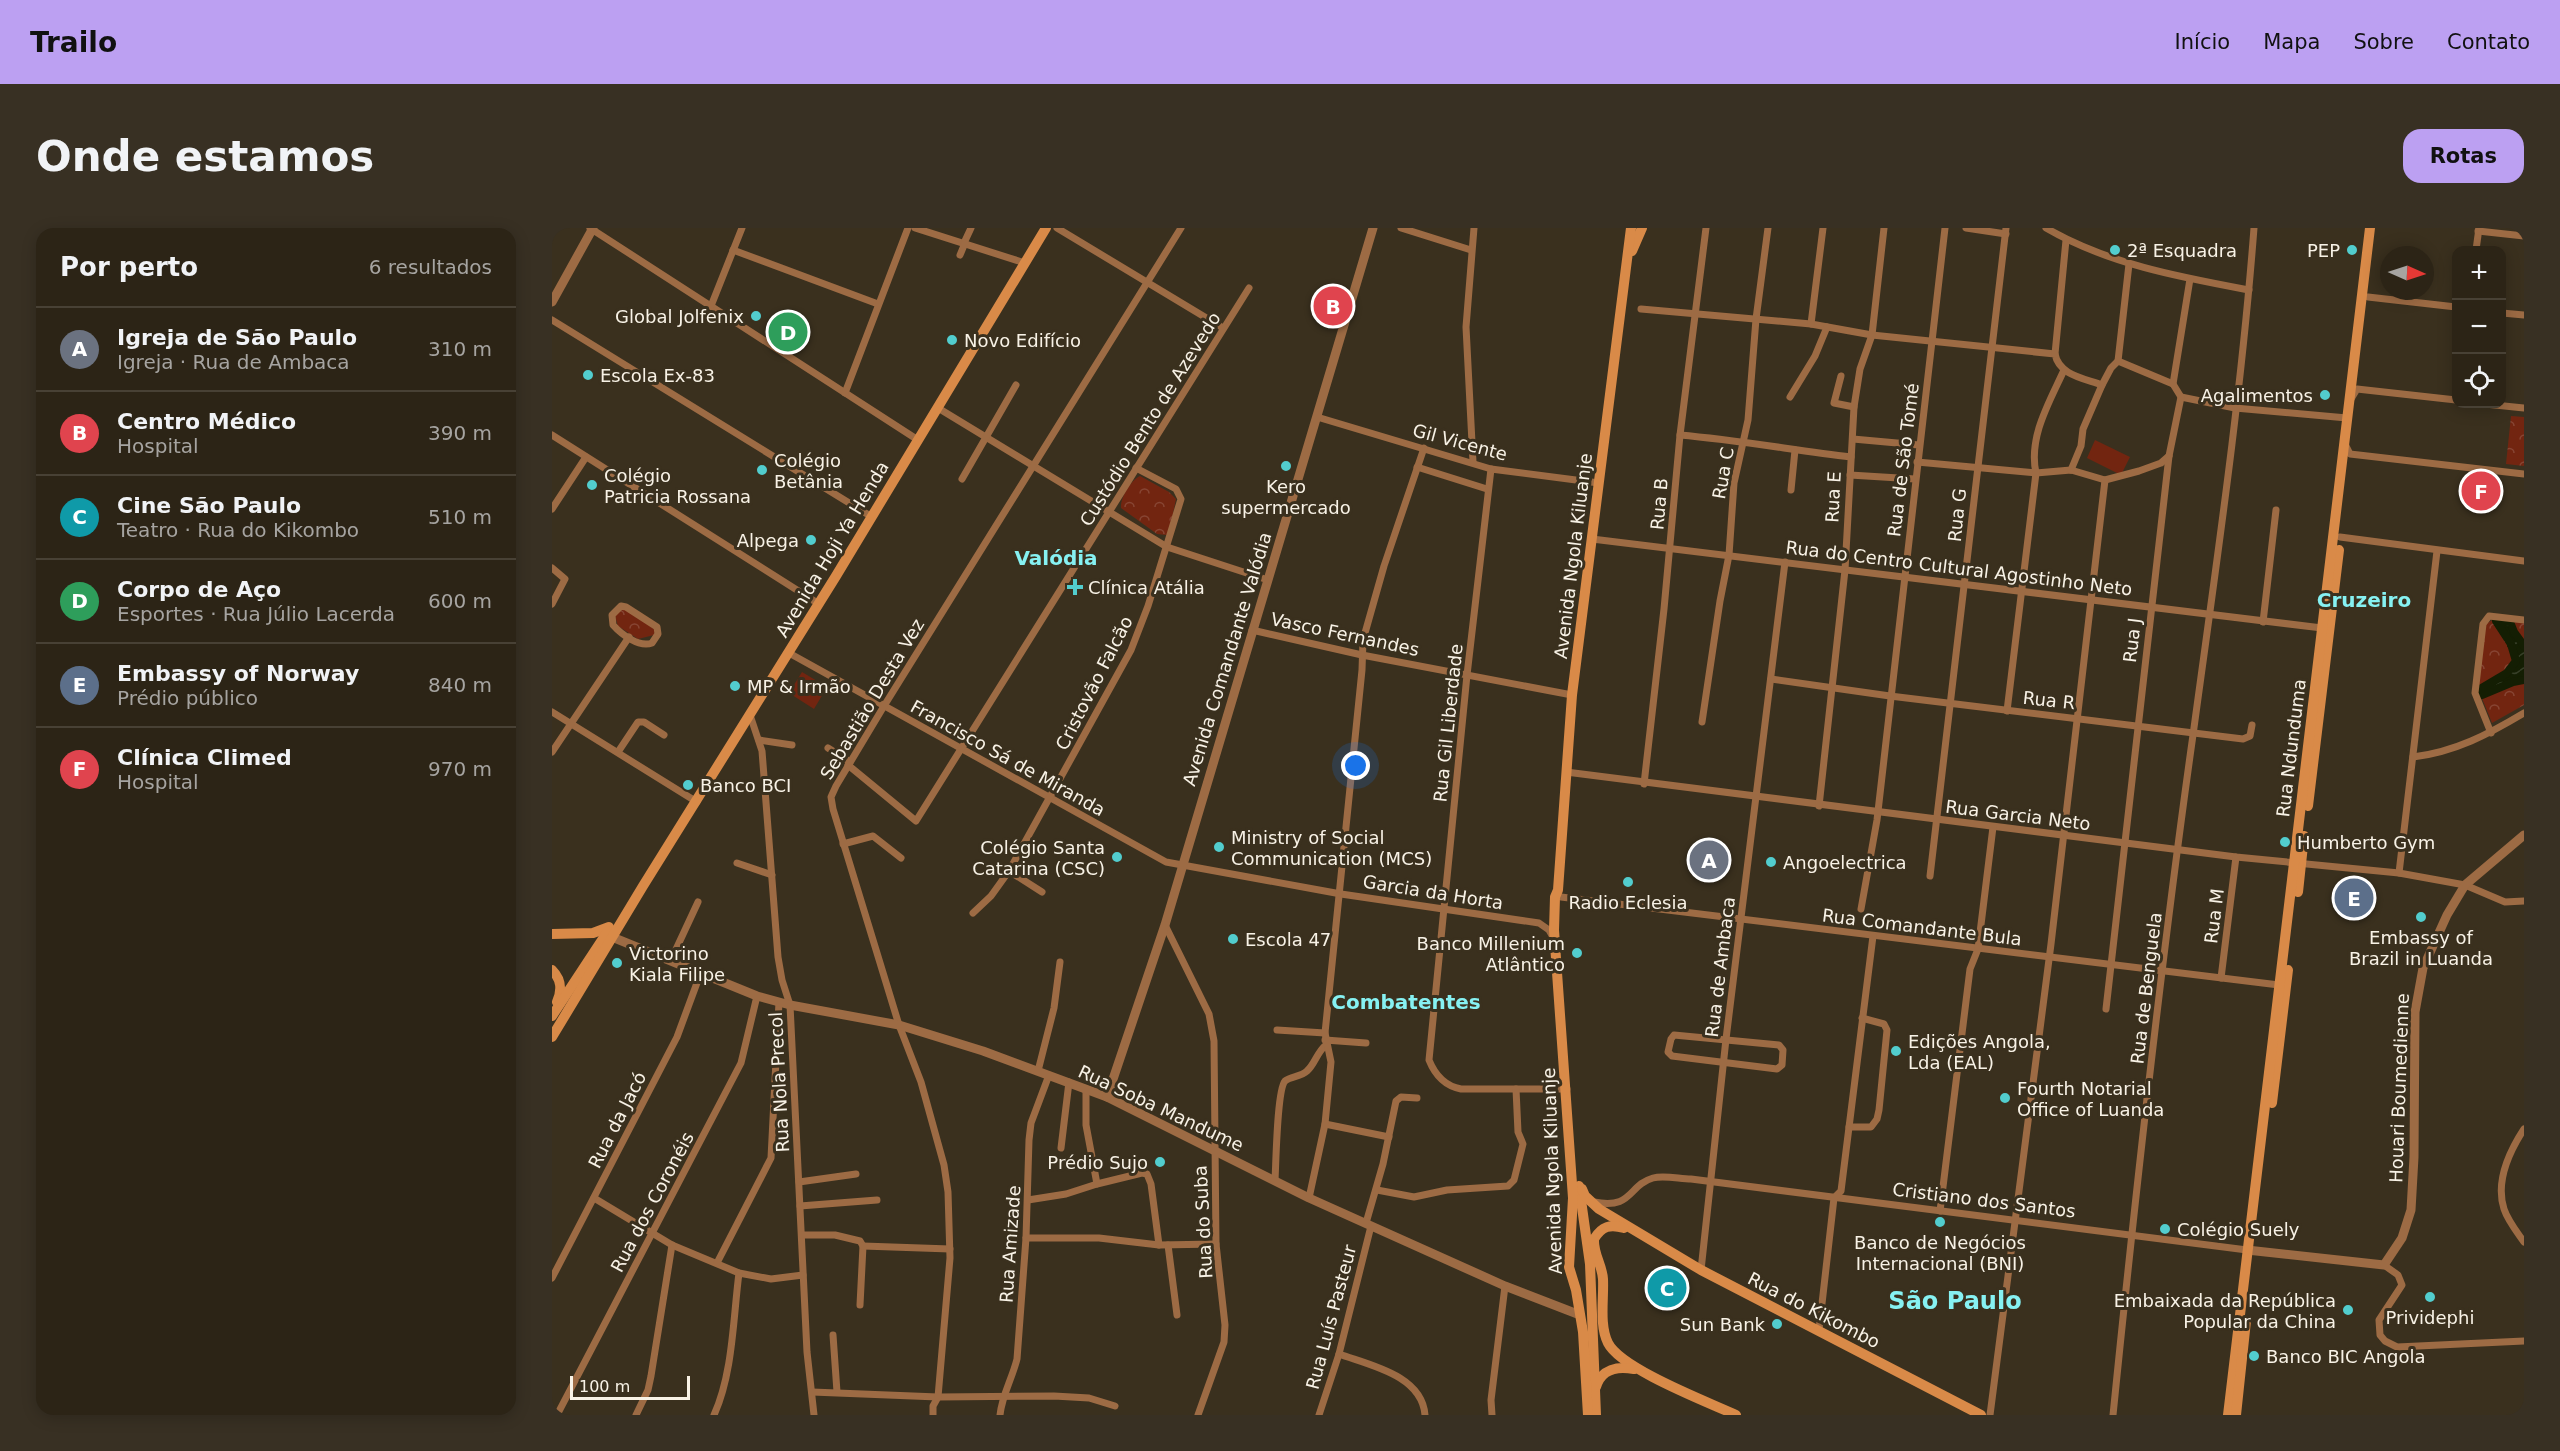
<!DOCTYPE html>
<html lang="pt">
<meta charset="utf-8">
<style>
:root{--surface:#2c2416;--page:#383023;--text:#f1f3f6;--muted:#a6a4a1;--line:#484135;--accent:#bca0f2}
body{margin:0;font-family:"DejaVu Sans",sans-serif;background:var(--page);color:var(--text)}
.controls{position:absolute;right:18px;top:18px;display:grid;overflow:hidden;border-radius:12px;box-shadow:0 3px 15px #0003}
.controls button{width:54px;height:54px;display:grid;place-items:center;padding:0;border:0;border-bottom:2px solid var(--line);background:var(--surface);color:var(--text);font:30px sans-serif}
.compass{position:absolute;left:1828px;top:18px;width:54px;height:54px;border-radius:50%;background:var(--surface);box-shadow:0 3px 15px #0003;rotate:93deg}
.scale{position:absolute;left:18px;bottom:15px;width:120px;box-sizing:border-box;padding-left:6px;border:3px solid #f8f2e6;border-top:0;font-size:16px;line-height:21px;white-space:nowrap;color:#f8f2e6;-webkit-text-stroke:4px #3a301e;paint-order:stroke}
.you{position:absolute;left:804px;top:538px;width:21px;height:21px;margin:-15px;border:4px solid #fff;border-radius:50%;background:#1a73e8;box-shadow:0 0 0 9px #1a73e833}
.badge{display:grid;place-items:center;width:39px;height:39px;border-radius:50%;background:var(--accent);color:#fff;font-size:20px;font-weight:700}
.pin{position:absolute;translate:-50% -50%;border:3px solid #fff;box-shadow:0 2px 6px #0006}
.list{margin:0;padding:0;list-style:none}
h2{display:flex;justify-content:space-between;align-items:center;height:78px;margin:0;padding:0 24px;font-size:26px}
h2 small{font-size:20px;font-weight:400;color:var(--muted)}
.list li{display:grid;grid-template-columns:39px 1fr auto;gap:18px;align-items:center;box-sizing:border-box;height:84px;padding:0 24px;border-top:2px solid var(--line)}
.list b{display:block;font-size:22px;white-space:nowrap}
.list p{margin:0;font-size:20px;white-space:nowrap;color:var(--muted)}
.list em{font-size:20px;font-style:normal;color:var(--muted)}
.icon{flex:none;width:33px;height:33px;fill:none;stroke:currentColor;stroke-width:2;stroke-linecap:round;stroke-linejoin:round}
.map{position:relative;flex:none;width:1972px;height:1187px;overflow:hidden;border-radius:18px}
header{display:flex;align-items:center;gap:36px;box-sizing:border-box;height:84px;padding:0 30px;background:var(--accent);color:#111}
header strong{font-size:28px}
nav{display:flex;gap:33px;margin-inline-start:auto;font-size:21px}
.intro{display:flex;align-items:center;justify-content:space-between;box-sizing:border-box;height:144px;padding:0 36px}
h1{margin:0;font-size:42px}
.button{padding:15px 27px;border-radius:18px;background:var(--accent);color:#111;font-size:21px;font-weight:700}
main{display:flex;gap:36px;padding:0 36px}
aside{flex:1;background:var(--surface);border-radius:18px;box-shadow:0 3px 15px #0003}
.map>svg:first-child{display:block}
</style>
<header>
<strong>Trailo</strong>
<nav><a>Início</a><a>Mapa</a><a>Sobre</a><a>Contato</a></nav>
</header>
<div class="intro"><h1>Onde estamos</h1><a class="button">Rotas</a></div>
<main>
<aside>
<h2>Por perto<small>6 resultados</small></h2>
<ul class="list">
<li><span class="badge" style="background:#6b7280">A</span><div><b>Igreja de São Paulo</b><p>Igreja · Rua de Ambaca</p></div><em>310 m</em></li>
<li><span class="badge" style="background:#e0444e">B</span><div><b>Centro Médico</b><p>Hospital</p></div><em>390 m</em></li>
<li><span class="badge" style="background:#0f9aa8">C</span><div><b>Cine São Paulo</b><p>Teatro · Rua do Kikombo</p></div><em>510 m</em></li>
<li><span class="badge" style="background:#2e9e5b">D</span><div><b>Corpo de Aço</b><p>Esportes · Rua Júlio Lacerda</p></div><em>600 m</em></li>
<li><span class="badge" style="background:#5c6f8a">E</span><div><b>Embassy of Norway</b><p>Prédio público</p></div><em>840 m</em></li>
<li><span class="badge" style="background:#e0444e">F</span><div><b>Clínica Climed</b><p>Hospital</p></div><em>970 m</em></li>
</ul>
</aside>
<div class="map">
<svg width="1972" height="1187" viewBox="0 0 1972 1187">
<defs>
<pattern id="park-crowns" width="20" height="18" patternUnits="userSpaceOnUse" patternTransform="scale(1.5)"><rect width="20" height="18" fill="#722510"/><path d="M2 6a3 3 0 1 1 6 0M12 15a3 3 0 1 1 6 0" fill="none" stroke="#874533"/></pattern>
<pattern id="water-waves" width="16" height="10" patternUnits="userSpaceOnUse" patternTransform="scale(1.5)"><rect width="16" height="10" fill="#141e03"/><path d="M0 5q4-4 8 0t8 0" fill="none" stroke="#373f28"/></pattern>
</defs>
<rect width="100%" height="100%" fill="#3a301e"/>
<g fill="#722510">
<polygon points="1543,212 1578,229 1569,247 1535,230"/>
<polygon points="250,444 275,459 262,481 237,465"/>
</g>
<g fill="url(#park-crowns)">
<polygon points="1959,188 1972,189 1972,238 1954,236"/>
<path d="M588,248L617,264L624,271L617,305L614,307L605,306L569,280C568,270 578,253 588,248Z"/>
<polygon points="73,381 78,382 103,402 102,407 86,411 66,398 63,388 67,383"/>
<polygon points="1942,391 1972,395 1972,477 1940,495 1925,458 1934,396"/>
</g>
<polygon fill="url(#water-waves)" points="1944,393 1958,394 1962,404 1972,418 1972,452 1961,454 1930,467 1928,461 1955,445 1964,433 1959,416"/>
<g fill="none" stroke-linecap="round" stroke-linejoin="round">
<polyline stroke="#141e03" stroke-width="2" points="1956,418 1963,424"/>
<polyline stroke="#141e03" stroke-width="8" points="1972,418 1962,404 1958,394 1944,393 1959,416 1964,433 1955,445 1928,461 1930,467 1961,454 1972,452"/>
<g stroke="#9d6b44" stroke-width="7">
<polyline points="38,0 366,212"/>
<polyline points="363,0 473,35"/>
<polyline points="505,0 671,100"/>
<polyline points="849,0 919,22"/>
<polyline points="1414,0 1454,6"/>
<path d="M1494,0C1556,36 1627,49 1697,62"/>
<polyline points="1926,3 1972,8"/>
<polyline points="412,15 419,0"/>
<polyline points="181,22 326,76"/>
<polyline points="1924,22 1927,0"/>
<polyline points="408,27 413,15"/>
<polyline points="1816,69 1904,79"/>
<polyline points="159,78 190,0"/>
<path d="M1089,81L1259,96L1320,107L1503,126C1507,147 1531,150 1550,157L1559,140L1566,133L1621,156"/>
<polyline points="1950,85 1972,87"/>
<polyline points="0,92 320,289"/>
<polyline points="1259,96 1271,0"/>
<polyline points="1503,126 1514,12"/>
<polyline points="1566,133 1577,36"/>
<polyline points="1289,148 1282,175 1302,179"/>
<polyline points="293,165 356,0"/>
<polyline points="1238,169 1263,128 1275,99"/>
<polyline points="1629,169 1683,180 1795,190"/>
<polyline points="1799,171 1805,161 1904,172"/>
<polyline points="1933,176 1972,180"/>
<polyline points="386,180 615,319 716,352"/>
<polyline points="765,189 939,241 1047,255"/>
<polyline points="0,207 267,376"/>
<path d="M1128,207C1185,212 1241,222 1299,229"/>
<polyline points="1301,211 1367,217"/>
<polyline points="1793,216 1798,226 1972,246"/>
<polyline points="921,234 914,99 922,0"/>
<polyline points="1365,234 1484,245 1519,242 1553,252 1587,243 1609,235 1617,228"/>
<polyline points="865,239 935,261"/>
<path d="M939,241L915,447L877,832C883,847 893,858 909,861H1015"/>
<polyline points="1519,242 1529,218 1531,201 1550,157"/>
<polyline points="1298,247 1363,251"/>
<polyline points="410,251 464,157"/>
<polyline points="1239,262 1243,222"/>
<polyline points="0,281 34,229"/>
<polyline points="1788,309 1972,333"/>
<polyline points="1040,311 1770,400"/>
<polyline points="0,340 13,351 0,376"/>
<path d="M69,378L74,379L105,399L106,406L100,415C87,420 69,406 61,397L60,387Z"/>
<polyline points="1711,394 1724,282"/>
<polyline points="700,402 810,427 1020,467"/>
<polyline points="237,425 614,634 789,666 987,695 997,702 1001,709"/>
<polyline points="1219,451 1338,468 1691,511 1698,508 1700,497"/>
<path d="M1455,483L1484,245C1476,209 1498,173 1512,142"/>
<polyline points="0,484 145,574"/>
<polyline points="198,487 210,523 226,729 230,752 238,777 255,1124 262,1187"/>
<polyline points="1150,494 1168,373 1177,327 1182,255 1196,192 1204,91 1216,0"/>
<polyline points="1939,505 1923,465 1931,396 1937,388 1972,392"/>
<polyline points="207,512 240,517"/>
<polyline points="276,520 298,534"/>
<polyline points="0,524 77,409"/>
<polyline points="66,524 86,494 92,494 112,507"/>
<path d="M1861,529C1903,524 1937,506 1972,485"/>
<polyline points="296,537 364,593 697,60"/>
<polyline points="1014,544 1684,629 1847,645 1913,657 1953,674 1972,673"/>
<polyline points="1092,556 1112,381 1128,207 1154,0"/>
<polyline points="1267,578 1293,342 1302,179 1308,141 1320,107 1332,0"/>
<polyline points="291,616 321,608 349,630"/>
<polyline points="185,635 220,647"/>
<polyline points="457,643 490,664"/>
<polyline points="1847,645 1885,323"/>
<polyline points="1378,648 1454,0"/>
<polyline points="1009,669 1727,757"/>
<polyline points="1309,681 1325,592 1393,0"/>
<polyline points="421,685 439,668 457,643 579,422 596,378 629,271 624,261 584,240"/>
<polyline points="613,697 657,786 662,813 664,1016 673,1097 672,1114 646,1187"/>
<polyline points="119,732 146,674"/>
<polyline points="1669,750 1684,629"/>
<polyline points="1554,781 1617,228 1629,169 1621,156 1638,51"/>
<polyline points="725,802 773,805"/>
<polygon points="1122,807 1227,817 1231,822 1230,837 1225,841 1120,828 1116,824 1119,811"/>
<polyline points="773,812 814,815"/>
<polyline points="486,843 502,780 508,734"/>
<polyline points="773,896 837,909"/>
<polyline points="1297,899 1319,899 1325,891 1327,882 1335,802 1332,796 1310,790"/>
<path d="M1972,901C1957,924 1943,953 1952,981C1956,993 1965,1004 1972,1014"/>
<polyline points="509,920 517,854"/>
<path d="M723,952C724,936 725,862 733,853C739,848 749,849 755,843C763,836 765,824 774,817"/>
<polyline points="247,954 304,946"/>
<polyline points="545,956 590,945 595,946 599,956 607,1017"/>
<polyline points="825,962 862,969 895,962 956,958 962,952 971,916 966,904 964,861"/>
<polyline points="42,970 120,1017 187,1045 219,1051 251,1047"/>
<polyline points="757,970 773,896 779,834 773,805 810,442 811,412 832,338 872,220"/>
<polyline points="476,972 514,966 545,956 534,897 534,861"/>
<path d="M1042,974C1081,982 1076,957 1101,950C1112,947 1128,951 1139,951L1695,1022"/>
<polyline points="248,978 325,972"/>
<polyline points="1388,983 1418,741 1426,721 1441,599"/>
<polyline points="814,995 831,936 844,873 849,869 865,870"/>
<polyline points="250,1007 283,1007 308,1013 311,1018 308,1077"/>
<polyline points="474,1010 547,1010 607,1017 664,1016"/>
<polyline points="616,1017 625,1087"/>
<polyline points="311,1018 398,1021"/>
<polyline points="165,1035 219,930 227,774"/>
<polyline points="1832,1037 1846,1047 1850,1057 1827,1092 1828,1107 1833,1113 1845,1119 1972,1113"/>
<polyline points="1149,1042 1174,811 1233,334"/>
<polyline points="0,1050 125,809 149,744"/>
<polyline points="1267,1102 1282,970 1289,963 1321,708"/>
<polyline points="281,1107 285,1164"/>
<path d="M787,1126C817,1137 870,1147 873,1187"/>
<polyline points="260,1164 386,1169 502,1168 537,1170 563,1178"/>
<polyline points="5,1187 189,835 205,768"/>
<polyline points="84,1187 96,1162 99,1148 120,1017"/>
<path d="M162,1187C181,1145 181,1091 187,1045"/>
<polyline points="381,1187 381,1178 386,1169 398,1030 396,964 392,937 369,854 347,797 281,581 279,569 284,558 332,478 629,0"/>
<path d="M448,1187C450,1167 460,1151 465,1131L474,1010L477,912L479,895L497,847"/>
<polyline points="767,1187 787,1126 819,998"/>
<polyline points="940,1187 939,1172 953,1058"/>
<polyline points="1438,1187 1499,716 1553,252"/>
<path d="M1561,1187C1584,960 1609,733 1641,507C1664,338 1689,170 1702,0"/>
</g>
<g stroke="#9d6b44" stroke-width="9">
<polyline points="0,74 41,0"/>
<polyline points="60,709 205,768 238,777 347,797 431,823 555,869 757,970 953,1058 1028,1087"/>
<polyline points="555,869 613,697 821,0"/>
<polyline points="1695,1022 1832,1037 1850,1010 1859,982 1862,929 1863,784 1871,740 1895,687 1913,657 1972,607"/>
</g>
<g stroke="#d98a48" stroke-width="10">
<polyline points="1080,23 1090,0"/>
<polyline points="1756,578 1787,322"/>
<polyline points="1746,664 1752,608"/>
<polyline points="0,706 41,705 57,699"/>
<path d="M0,742C10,752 10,762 5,774"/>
<polyline points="0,788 56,703"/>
<polyline points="0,809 91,658 284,348 494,0"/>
<polyline points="1720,875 1736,742"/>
<polyline points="1027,958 1038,1036 1044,1187"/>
<polyline points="1030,961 1033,968 1047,981 1149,1042 1429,1187"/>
<path d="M1072,1000C1058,996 1050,998 1042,1011C1041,1026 1050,1036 1051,1051C1052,1071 1047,1097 1056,1115C1069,1141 1156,1174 1184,1187"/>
<path d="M1044,1159C1049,1141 1066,1138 1082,1141"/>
<polyline points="1036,1187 1031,1104 1024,1062 1017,1039 1021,970 1002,702 1003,669 1006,662 1020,467 1079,0"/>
<polyline points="1676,1187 1818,0"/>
<polyline points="1684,1187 1694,1093"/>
</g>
</g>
<g fill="#52cdce" stroke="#3a301e" stroke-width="2">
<circle cx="1563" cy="22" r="6"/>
<circle cx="1800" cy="22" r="6"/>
<circle cx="204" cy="88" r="6"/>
<circle cx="400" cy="112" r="6"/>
<circle cx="36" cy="147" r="6"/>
<circle cx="1773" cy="167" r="6"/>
<circle cx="734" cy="238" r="6"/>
<circle cx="210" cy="242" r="6"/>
<circle cx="40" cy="257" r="6"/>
<circle cx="259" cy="312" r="6"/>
<path d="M520 350h6v6h6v6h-6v6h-6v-6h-6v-6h6z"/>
<circle cx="183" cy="458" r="6"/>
<circle cx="136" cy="557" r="6"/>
<circle cx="1733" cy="614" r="6"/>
<circle cx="667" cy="619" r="6"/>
<circle cx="565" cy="629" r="6"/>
<circle cx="1219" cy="634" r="6"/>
<circle cx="1076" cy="654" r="6"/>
<circle cx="1869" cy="689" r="6"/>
<circle cx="681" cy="711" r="6"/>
<circle cx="1025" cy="725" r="6"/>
<circle cx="65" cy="735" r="6"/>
<circle cx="1344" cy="823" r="6"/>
<circle cx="1453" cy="870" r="6"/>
<circle cx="608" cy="934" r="6"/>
<circle cx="1388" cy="994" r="6"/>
<circle cx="1613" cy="1001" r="6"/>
<circle cx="1878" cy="1069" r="6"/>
<circle cx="1796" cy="1082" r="6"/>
<circle cx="1225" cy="1096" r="6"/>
<circle cx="1702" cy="1128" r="6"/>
</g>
<g text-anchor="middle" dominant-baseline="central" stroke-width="6" stroke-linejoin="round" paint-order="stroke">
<g font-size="18" fill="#f8f2e6" stroke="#3a301e" text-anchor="start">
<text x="1575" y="22">2ª Esquadra</text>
<text x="1788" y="22" text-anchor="end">PEP</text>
<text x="192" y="88" text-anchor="end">Global Jolfenix</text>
<text x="412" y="112">Novo Edifício</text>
<text x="48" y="147">Escola Ex-83</text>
<text x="1761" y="167" text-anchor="end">Agalimentos</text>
<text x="222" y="232">Colégio<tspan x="222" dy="21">Betânia</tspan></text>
<text x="52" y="247">Colégio<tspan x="52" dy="21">Patricia Rossana</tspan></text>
<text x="734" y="258" text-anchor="middle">Kero<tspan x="734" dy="21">supermercado</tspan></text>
<text x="247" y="312" text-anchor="end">Alpega</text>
<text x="536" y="359">Clínica Atália</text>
<text x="195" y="458">MP &amp; Irmão</text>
<text x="148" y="557">Banco BCI</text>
<text x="679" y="609">Ministry of Social<tspan x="679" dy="21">Communication (MCS)</tspan></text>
<text x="1745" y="614">Humberto Gym</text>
<text x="553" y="619" text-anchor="end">Colégio Santa<tspan x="553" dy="21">Catarina (CSC)</tspan></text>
<text x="1231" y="634">Angoelectrica</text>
<text x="1076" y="674" text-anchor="middle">Radio Eclesia</text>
<text x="1869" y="709" text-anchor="middle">Embassy of<tspan x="1869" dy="21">Brazil in Luanda</tspan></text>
<text x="693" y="711">Escola 47</text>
<text x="1013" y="715" text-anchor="end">Banco Millenium<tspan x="1013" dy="21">Atlântico</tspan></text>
<text x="77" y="725">Victorino<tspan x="77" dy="21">Kiala Filipe</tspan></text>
<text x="1356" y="813">Edições Angola,<tspan x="1356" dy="21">Lda (EAL)</tspan></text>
<text x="1465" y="860">Fourth Notarial<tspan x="1465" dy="21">Office of Luanda</tspan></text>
<text x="596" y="934" text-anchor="end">Prédio Sujo</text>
<text x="1625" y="1001">Colégio Suely</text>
<text x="1388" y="1014" text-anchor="middle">Banco de Negócios<tspan x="1388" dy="21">Internacional (BNI)</tspan></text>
<text x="1784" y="1072" text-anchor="end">Embaixada da República<tspan x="1784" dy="21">Popular da China</tspan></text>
<text x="1878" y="1089" text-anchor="middle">Prividephi</text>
<text x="1213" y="1096" text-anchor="end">Sun Bank</text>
<text x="1714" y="1128">Banco BIC Angola</text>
</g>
<g font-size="18" fill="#f8f2e6" stroke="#3a301e">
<text transform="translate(598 191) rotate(-58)">Custódio Bento de Azevedo</text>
<text transform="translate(908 214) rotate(15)">Gil Vicente</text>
<text transform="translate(1351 232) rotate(-83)">Rua de São Tomé</text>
<text transform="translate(1171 245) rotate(-80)">Rua C</text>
<text transform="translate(1281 269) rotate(-87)">Rua E</text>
<text transform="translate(1107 276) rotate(-85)">Rua B</text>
<text transform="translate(1405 287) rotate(-84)">Rua G</text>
<text transform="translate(280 321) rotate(-59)">Avenida Hoji Ya Henda</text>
<text transform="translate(1021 328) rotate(-83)">Avenida Ngola Kiluanje</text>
<text transform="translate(1407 340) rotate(7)">Rua do Centro Cultural Agostinho Neto</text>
<text transform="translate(793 406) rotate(12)">Vasco Fernandes</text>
<text transform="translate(1580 412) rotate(-83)">Rua J</text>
<text transform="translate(675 431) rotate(-73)">Avenida Comandante Valódia</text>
<text transform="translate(542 455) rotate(-63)">Cristovão Falcão</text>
<text transform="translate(320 471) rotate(-59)">Sebastião Desta Vez</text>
<text transform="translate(1497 472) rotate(6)">Rua R</text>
<text transform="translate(896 495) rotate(-84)">Rua Gil Liberdade</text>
<text transform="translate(1739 520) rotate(-83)">Rua Ndunduma</text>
<text transform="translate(456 530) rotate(29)">Francisco Sá de Miranda</text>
<text transform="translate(1466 587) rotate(7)">Rua Garcia Neto</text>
<text transform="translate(881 664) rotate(9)">Garcia da Horta</text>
<text transform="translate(1662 688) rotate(-83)">Rua M</text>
<text transform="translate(1370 699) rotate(7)">Rua Comandante Bula</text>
<text transform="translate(1168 739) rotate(-83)">Rua de Ambaca</text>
<text transform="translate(1594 760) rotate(-83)">Rua de Benguela</text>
<text transform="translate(227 854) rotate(-93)">Rua Nola Precol</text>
<text transform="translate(1847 860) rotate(-88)">Houari Boumedienne</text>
<text transform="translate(609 880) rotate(25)">Rua Soba Mandume</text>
<text transform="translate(65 892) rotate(-63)">Rua da Jacó</text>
<text transform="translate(1000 943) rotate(-92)">Avenida Ngola Kiluanje</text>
<text transform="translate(1432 972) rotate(7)">Cristiano dos Santos</text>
<text transform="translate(100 974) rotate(-62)">Rua dos Coronéis</text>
<text transform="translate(651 994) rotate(-93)">Rua do Suba</text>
<text transform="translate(458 1016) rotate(-86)">Rua Amizade</text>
<text transform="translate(1262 1082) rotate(27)">Rua do Kikombo</text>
<text transform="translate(779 1089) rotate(-75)">Rua Luís Pasteur</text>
</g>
<g font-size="20" font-weight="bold" fill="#86f1f2" stroke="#3a301e">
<text x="504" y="330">Valódia</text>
<text x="1812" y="372">Cruzeiro</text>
<text x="854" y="774">Combatentes</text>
</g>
<g font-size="24" font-weight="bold" fill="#86f1f2" stroke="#3a301e">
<text x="1403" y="1073">São Paulo</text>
</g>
</g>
</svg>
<div class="controls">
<button>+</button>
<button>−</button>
<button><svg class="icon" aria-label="locate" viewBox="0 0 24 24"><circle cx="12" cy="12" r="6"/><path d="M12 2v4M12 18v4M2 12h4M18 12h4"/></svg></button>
</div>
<svg class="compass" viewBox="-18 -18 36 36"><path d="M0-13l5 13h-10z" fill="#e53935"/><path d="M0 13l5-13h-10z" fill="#a6a4a1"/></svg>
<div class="scale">100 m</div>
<div class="you"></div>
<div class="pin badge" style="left:1157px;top:632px;background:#6b7280">A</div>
<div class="pin badge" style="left:781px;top:78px;background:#e0444e">B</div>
<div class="pin badge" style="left:1115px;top:1060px;background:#0f9aa8">C</div>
<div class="pin badge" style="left:236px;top:104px;background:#2e9e5b">D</div>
<div class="pin badge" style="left:1802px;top:670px;background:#5c6f8a">E</div>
<div class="pin badge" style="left:1929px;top:263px;background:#e0444e">F</div>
</div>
</main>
